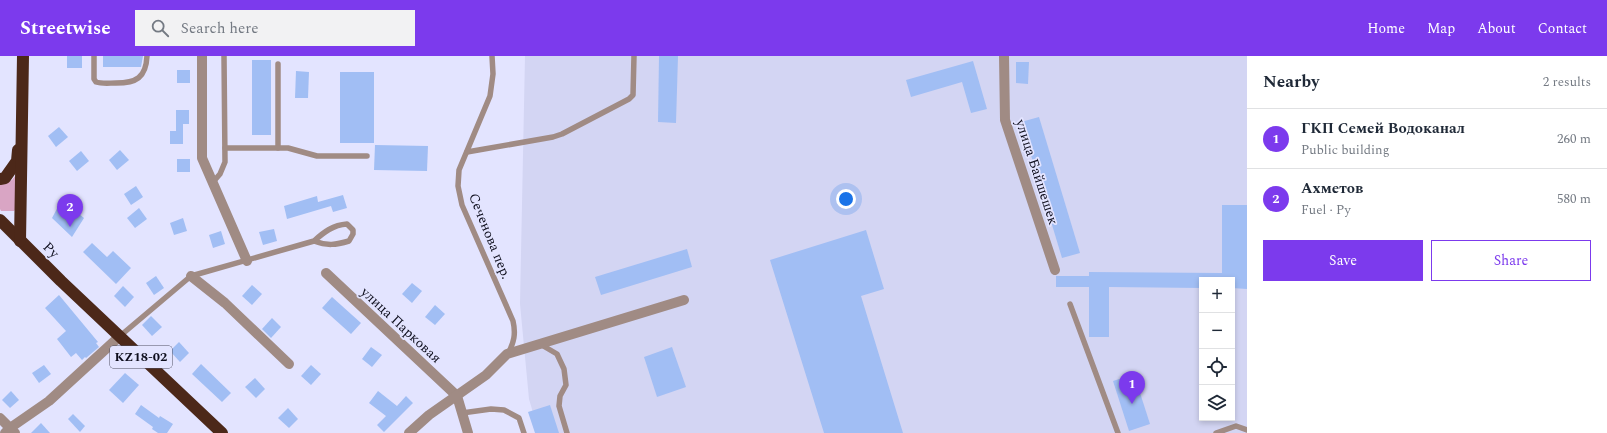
<!DOCTYPE html>
<meta charset="utf-8">
<style>
:root{--surface:#fff;--page:#f2f2f3;--text:#1f2937;--muted:#747a83;--line:#e0e1e3;--accent:#7c3aed}
body{margin:0;font-family:Spectral,serif;background:var(--page);color:var(--text)}
.controls{position:absolute;right:12px;bottom:12px;display:grid;overflow:hidden;border-radius:0px;box-shadow:0 2px 6px #0003}
.controls button{width:36px;height:36px;display:grid;place-items:center;padding:0;border:0;border-bottom:1px solid var(--line);background:var(--surface);color:var(--text);font:20px sans-serif}
.you{position:absolute;left:846px;top:143px;width:14px;height:14px;margin:-10px;border:3px solid #fff;border-radius:50%;background:#1a73e8;box-shadow:0 0 0 6px #1a73e833}
.badge{display:grid;place-items:center;width:26px;height:26px;border-radius:50%;background:var(--accent);color:#fff;font-size:13px;font-weight:700}
.pin{position:absolute;translate:-50% -33px;filter:drop-shadow(0 1px 2px #0008)}
.pin::after{content:'';position:absolute;top:21px;width:14px;height:12px;background:inherit;clip-path:polygon(0 0,100% 0,50% 100%)}
.list{margin:0;padding:0;list-style:none}
h2{display:flex;justify-content:space-between;align-items:center;height:52px;margin:0;padding:0 16px;font-size:17px}
h2 small{font-size:13px;font-weight:400;color:var(--muted)}
.list li{display:grid;grid-template-columns:26px 1fr auto;gap:12px;align-items:center;box-sizing:border-box;height:60px;padding:0 16px;border-top:1px solid var(--line)}
.list b{display:block;font-size:15px;white-space:nowrap}
.list p{margin:0;font-size:13px;white-space:nowrap;color:var(--muted)}
.list em{font-size:13px;font-style:normal;color:var(--muted)}
.actions{display:flex;gap:8px;padding:12px 16px}
.actions a{flex:1;padding:9px 0;border:1px solid var(--accent);border-radius:0px;text-align:center;font-size:14px;color:var(--accent)}
.actions .main{background:var(--accent);color:#fff}
.icon{flex:none;width:22px;height:22px;fill:none;stroke:currentColor;stroke-width:2;stroke-linecap:round;stroke-linejoin:round}
.map{position:relative;flex:none;width:1247px;height:377px;overflow:hidden}
header{display:flex;align-items:center;gap:24px;box-sizing:border-box;height:56px;padding:0 20px;background:var(--accent);color:#fff}
header strong{font-size:19px}
nav{display:flex;gap:22px;margin-inline-start:auto;font-size:14px}
.search{width:280px;height:36px;background:var(--page);display:flex;align-items:center;gap:10px;box-sizing:border-box;padding:0 14px;border-radius:0px;color:var(--muted);font-size:15px}
main{display:flex}
aside{flex:1;background:var(--surface)}
.map>svg:first-child{display:block}
</style>
<header>
<strong>Streetwise</strong>
<div class="search"><svg class="icon" aria-label="search" viewBox="0 0 24 24"><circle cx="10" cy="10" r="6"/><path d="M15 15l6 6"/></svg>Search here</div>
<nav><a>Home</a><a>Map</a><a>About</a><a>Contact</a></nav>
</header>
<main>
<div class="map">
<svg width="1247" height="377" viewBox="0 0 1247 377">
<rect width="100%" height="100%" fill="#e3e4ff"/>
<path fill="#d3d5f3" fill-rule="evenodd" d="M525,0H1247V377H539L529,343L520,248ZM1202,224H1232V362H1202Z"/>
<polygon fill="#d9a5c4" points="22,111 21,147 14,155 1,155 0,153 0,129 12,124"/>
<g fill="#a1bef4">
<rect x="67" y="0" width="15" height="12"/>
<polygon points="103,0 143,0 141,11 103,11"/>
<polygon points="659,0 678,0 676,67 658,66"/>
<rect x="252" y="4" width="19" height="75"/>
<polygon points="973,5 987,53 971,57 962,26 911,41 906,24"/>
<polygon points="1016,6 1029,6 1028,28 1016,27"/>
<rect x="177" y="14" width="13" height="13"/>
<polygon points="296,15 309,16 308,42 295,42"/>
<rect x="340" y="16" width="34" height="71"/>
<polygon points="176,54 189,54 189,68 183,68 183,88 170,88 170,75 176,75"/>
<polygon points="1039,61 1080,197 1062,202 1021,66"/>
<polygon points="59,71 68,81 56,91 48,80"/>
<polygon points="375,89 428,90 427,115 374,114"/>
<polygon points="120,94 129,104 117,114 109,104"/>
<polygon points="81,95 89,105 77,115 69,105"/>
<rect x="177" y="103" width="13" height="13"/>
<polygon points="136,130 143,141 131,149 124,138"/>
<polygon points="343,139 347,152 333,156 331,150 287,163 284,150 317,140 318,146"/>
<polygon points="68,144 81,153 79,158 84,162 72,181 52,162 60,147 63,150"/>
<polygon points="1222,149 1247,149 1247,233 1232,232 1232,224 1202,224 1202,232 1109,231 1109,281 1089,281 1089,231 1056,231 1056,220 1089,220 1089,216 1222,217"/>
<polygon points="139,152 147,163 135,172 127,162"/>
<polygon points="183,162 187,175 174,179 170,167"/>
<polygon points="274,173 277,185 263,189 259,176"/>
<polygon points="866,174 884,233 861,240 903,377 824,377 770,204"/>
<polygon points="221,175 225,188 213,192 209,179"/>
<polygon points="92,187 107,201 113,195 131,212 116,228 83,196"/>
<polygon points="687,193 692,211 601,239 595,221"/>
<polygon points="156,220 164,232 154,239 146,227"/>
<polygon points="412,227 422,235 412,247 402,238"/>
<polygon points="252,229 262,238 252,249 242,240"/>
<polygon points="123,230 134,241 125,251 114,240"/>
<polygon points="59,239 98,286 96,287 99,291 86,302 85,301 82,304 76,297 71,301 57,283 66,275 45,252"/>
<polygon points="332,241 361,267 351,278 322,252"/>
<polygon points="435,249 445,258 435,269 425,261"/>
<polygon points="151,260 162,271 152,280 142,269"/>
<polygon points="272,262 281,271 271,282 262,273"/>
<polygon points="179,286 189,297 180,306 170,295"/>
<polygon points="371,291 382,299 372,311 362,303"/>
<polygon points="672,291 686,331 657,341 644,301"/>
<polygon points="201,308 231,337 222,346 192,318"/>
<polygon points="44,309 51,318 39,327 32,317"/>
<polygon points="311,309 321,318 311,329 301,320"/>
<polygon points="125,317 139,329 123,347 109,334"/>
<polygon points="1134,318 1150,368 1129,375 1113,325"/>
<polygon points="255,322 265,333 256,342 245,331"/>
<polygon points="11,335 19,344 10,352 2,344"/>
<polygon points="378,335 397,350 406,340 413,347 384,376 377,369 386,360 369,347"/>
<polygon points="141,349 159,362 160,360 173,368 167,377 158,377 152,373 153,371 135,358"/>
<polygon points="550,349 559,377 535,377 528,356"/>
<polygon points="288,352 298,363 289,372 278,362"/>
<polygon points="73,358 85,370 80,376 68,363"/>
<polygon points="41,367 50,377 31,377"/>
</g>
<g fill="none" stroke-linecap="round" stroke-linejoin="round">
<g stroke="#a08b84" stroke-width="5.5">
<path d="M94,0V23L96,26C102,28 109,27 116,27C136,27 146,22 147,0"/>
<path d="M492,0L493,18L490,40L459,114L458,130L462,149L513,265C516,278 514,286 508,298"/>
<polyline points="278,8 278,92"/>
<polyline points="225,92 288,92 317,100 367,100"/>
<polyline points="467,96 553,81 562,78 629,43 633,39 634,0"/>
<polyline points="213,126 220,118 225,106 224,0"/>
<polyline points="1070,248 1118,377"/>
<path d="M120,280L191,220L314,185C327,190 336,189 349,185L353,178V174L347,168C333,169 324,176 314,185"/>
<polyline points="540,288 557,298 564,313 566,329 560,340 559,350 567,377"/>
<polyline points="462,357 491,353 504,354 519,362 524,377"/>
<polyline points="1216,377 1236,370 1247,374"/>
</g>
<g stroke="#a08b84" stroke-width="10">
<polyline points="202,0 202,102 247,205"/>
<polyline points="1004,0 1005,64 1055,214"/>
<polyline points="326,217 457,340 468,377"/>
<polyline points="191,220 225,247 289,308"/>
<polyline points="0,362 15,377"/>
<polyline points="5,377 10,372 49,345 120,280"/>
<polyline points="409,377 429,359 486,319 507,298 684,244"/>
</g>
<g stroke="#4c2819" stroke-width="12">
<polyline points="0,123 5,122 17,105 18,94"/>
<polyline points="0,164 61,225 222,377"/>
<polyline points="20,185 23,0"/>
</g>
</g>
<g text-anchor="middle" dominant-baseline="central" stroke-width="3.5" stroke-linejoin="round" paint-order="stroke">
<rect fill="#e3e4ff" stroke="#4e4e61" stroke-width="1" x="110" y="290" width="62" height="22" rx="3"/>
<g font-size="13" font-weight="bold" fill="#0e0e1d">
<text x="141" y="301">KZ18-02</text>
</g>
<g font-size="14" fill="#0e0e1d" stroke="#e3e4ff">
<text transform="translate(1037 116) rotate(72)">улица Байшешек</text>
<text transform="translate(490 180) rotate(68)">Сеченова пер.</text>
<text transform="translate(51 194) rotate(45)">Ру</text>
<text transform="translate(401 269) rotate(43)">улица Парковая</text>
</g>
</g>
</svg>
<div class="controls">
<button>+</button>
<button>−</button>
<button><svg class="icon" aria-label="locate" viewBox="0 0 24 24"><circle cx="12" cy="12" r="6"/><path d="M12 2v4M12 18v4M2 12h4M18 12h4"/></svg></button>
<button><svg class="icon" aria-label="layers" viewBox="0 0 24 24"><path d="M12 4l9 5-9 5-9-5zM3 14l9 5 9-5"/></svg></button>
</div>
<div class="you"></div>
<div class="pin badge" style="left:1132px;top:348px">1</div>
<div class="pin badge" style="left:70px;top:171px">2</div>
</div>
<aside>
<h2>Nearby<small>2 results</small></h2>
<ul class="list">
<li><span class="badge">1</span><div><b>ГКП Семей Водоканал</b><p>Public building</p></div><em>260 m</em></li>
<li><span class="badge">2</span><div><b>Ахметов</b><p>Fuel · Ру</p></div><em>580 m</em></li>
</ul>
<div class="actions"><a class="main">Save</a><a>Share</a></div>
</aside>
</main>
